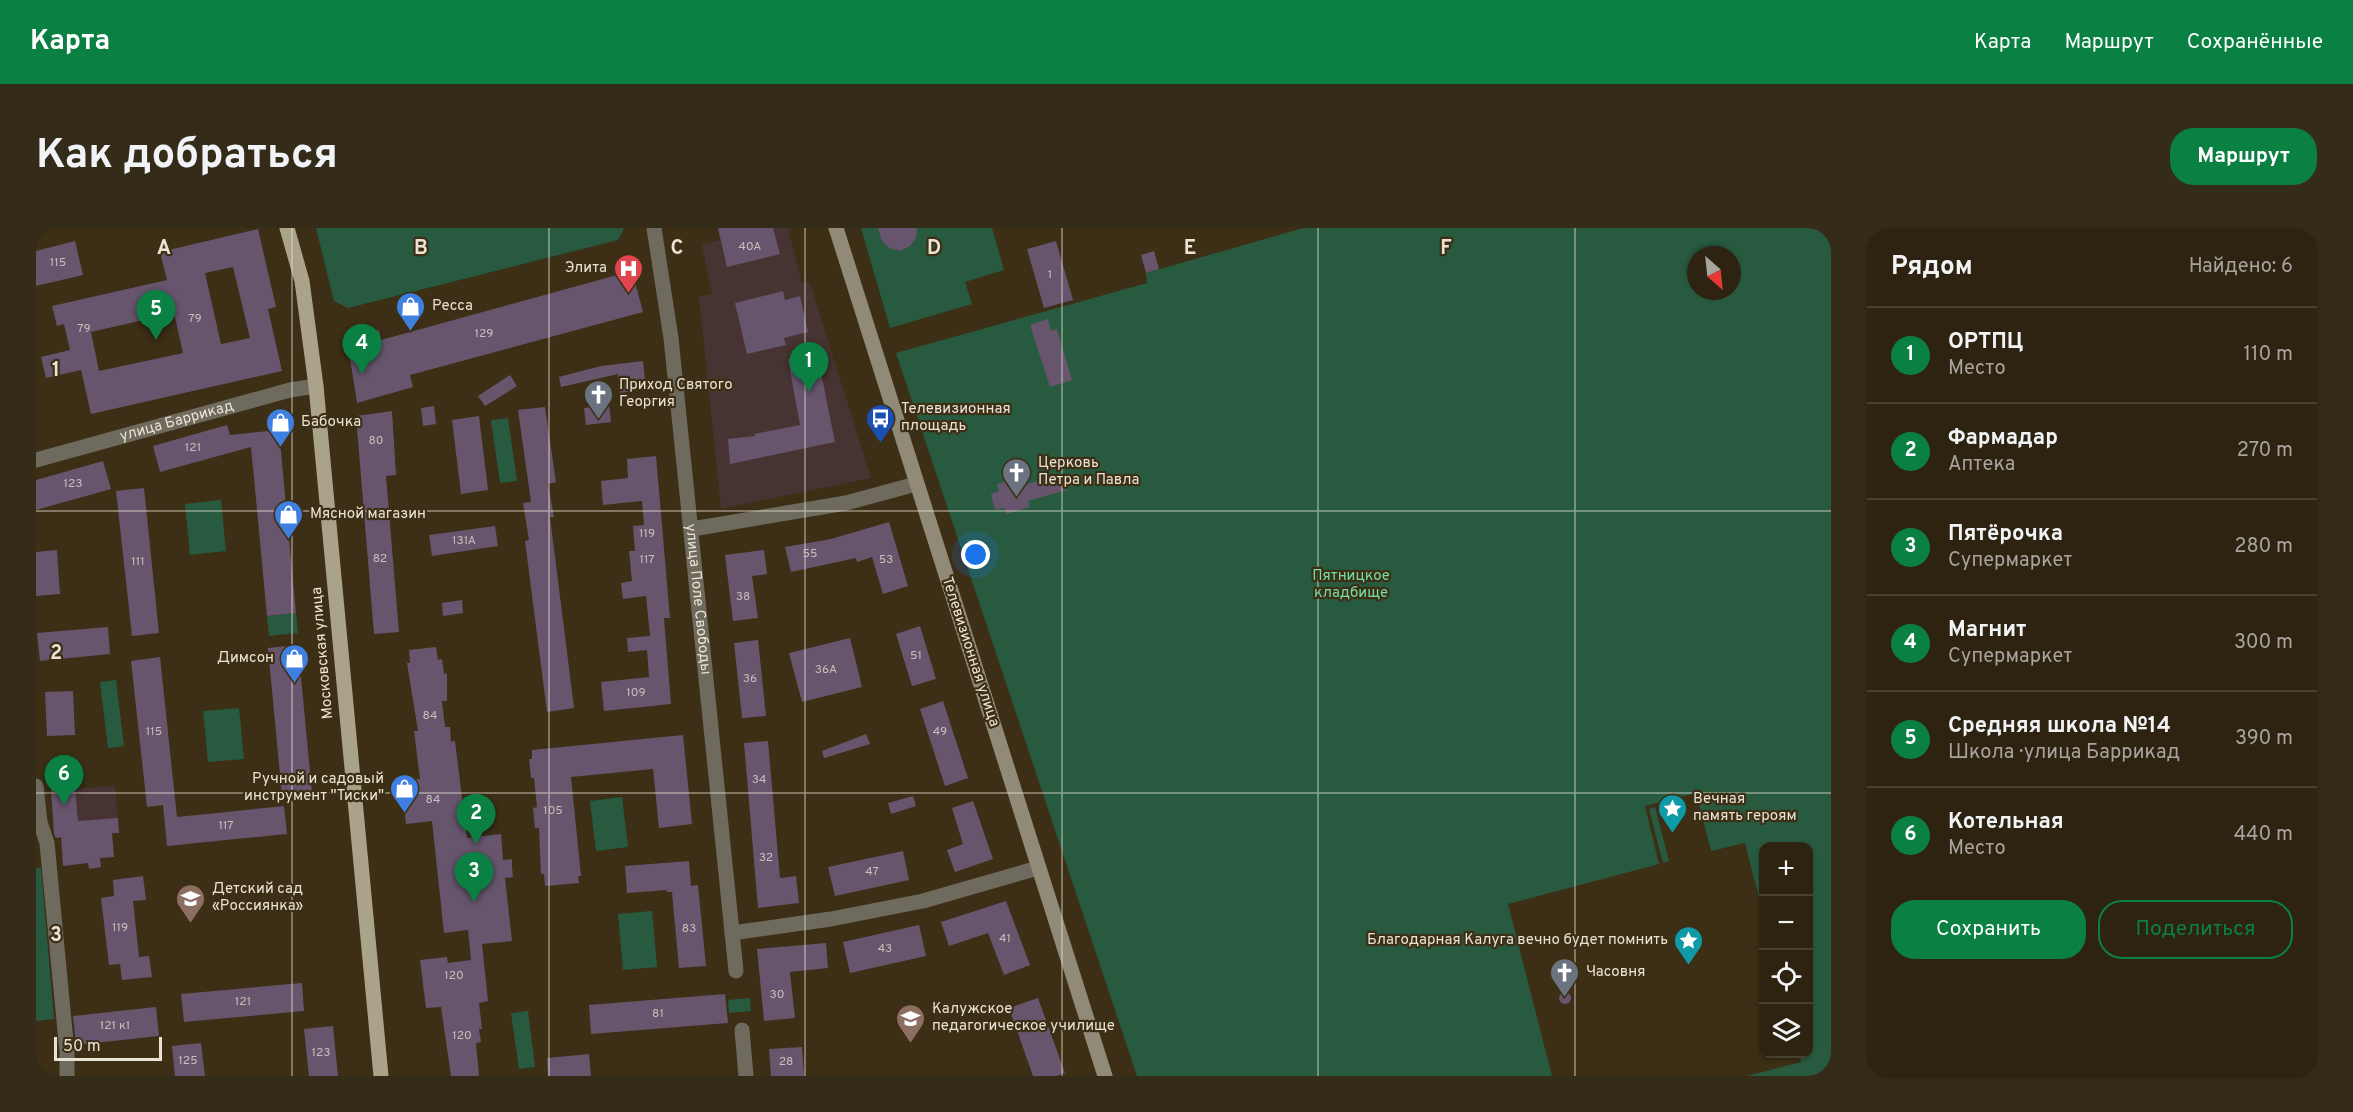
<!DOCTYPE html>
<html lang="ru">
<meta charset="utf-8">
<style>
:root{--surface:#2d2310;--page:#352b19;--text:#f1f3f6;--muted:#a7a49f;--line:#484030;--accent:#0b8043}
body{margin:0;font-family:Overpass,sans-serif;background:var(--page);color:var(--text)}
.controls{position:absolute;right:18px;bottom:18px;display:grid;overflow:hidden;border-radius:12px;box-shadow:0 2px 4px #0004}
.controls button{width:54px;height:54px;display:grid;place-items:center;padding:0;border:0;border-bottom:2px solid var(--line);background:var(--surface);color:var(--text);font:30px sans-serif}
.compass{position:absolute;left:1651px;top:18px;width:54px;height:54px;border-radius:50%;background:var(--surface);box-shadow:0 2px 4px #0004;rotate:153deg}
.scale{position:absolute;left:18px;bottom:15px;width:108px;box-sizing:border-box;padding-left:6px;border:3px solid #eae2d3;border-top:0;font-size:16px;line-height:21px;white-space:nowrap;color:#eae2d3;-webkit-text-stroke:4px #3c2f15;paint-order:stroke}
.you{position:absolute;left:940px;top:327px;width:21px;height:21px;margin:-15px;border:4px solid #fff;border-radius:50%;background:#1a73e8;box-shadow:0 0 0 9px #1a73e833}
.badge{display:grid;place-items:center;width:39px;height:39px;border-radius:50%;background:var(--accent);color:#fff;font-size:20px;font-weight:700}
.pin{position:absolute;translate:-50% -50px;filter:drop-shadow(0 2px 3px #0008)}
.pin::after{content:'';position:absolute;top:32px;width:21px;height:18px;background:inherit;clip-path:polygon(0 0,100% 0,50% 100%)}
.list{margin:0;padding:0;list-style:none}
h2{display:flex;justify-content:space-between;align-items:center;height:78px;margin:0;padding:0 24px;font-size:26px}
h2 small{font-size:20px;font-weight:400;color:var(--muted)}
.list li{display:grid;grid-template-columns:39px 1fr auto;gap:18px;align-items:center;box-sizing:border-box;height:96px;padding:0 24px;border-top:2px solid var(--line)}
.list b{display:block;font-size:22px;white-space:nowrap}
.list p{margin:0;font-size:20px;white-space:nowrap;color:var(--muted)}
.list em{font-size:20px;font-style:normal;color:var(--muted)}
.actions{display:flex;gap:12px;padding:18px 24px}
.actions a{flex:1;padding:14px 0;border:2px solid var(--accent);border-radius:24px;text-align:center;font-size:21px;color:var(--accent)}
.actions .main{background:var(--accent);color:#fff}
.icon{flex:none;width:33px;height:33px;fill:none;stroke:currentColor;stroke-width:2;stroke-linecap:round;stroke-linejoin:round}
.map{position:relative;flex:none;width:1795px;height:848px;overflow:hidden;border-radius:24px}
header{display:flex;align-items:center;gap:36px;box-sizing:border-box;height:84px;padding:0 30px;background:var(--accent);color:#fff}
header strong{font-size:28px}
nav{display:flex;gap:33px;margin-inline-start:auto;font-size:21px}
.intro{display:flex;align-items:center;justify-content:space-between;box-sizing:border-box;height:144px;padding:0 36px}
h1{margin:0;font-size:42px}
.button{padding:15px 27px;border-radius:24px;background:var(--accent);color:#fff;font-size:21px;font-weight:700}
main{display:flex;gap:36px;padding:0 36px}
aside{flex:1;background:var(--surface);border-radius:24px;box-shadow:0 2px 4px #0004}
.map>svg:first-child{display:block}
</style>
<header>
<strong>Карта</strong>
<nav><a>Карта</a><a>Маршрут</a><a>Сохранённые</a></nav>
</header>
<div class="intro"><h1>Как добраться</h1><a class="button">Маршрут</a></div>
<main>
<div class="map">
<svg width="1795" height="848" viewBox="0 0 1795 848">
<rect width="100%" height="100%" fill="#3c2f15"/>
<g fill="#473331">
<polygon points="682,0 752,0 766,55 774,55 835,250 685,281 663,68 676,66 666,17 684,12"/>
<polygon points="79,558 83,605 19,610 15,562"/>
</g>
<g fill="#285a40" fill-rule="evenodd">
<polygon points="280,0 588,0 582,12 312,80 298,73"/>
<polygon points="825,0 956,0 968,42 929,54 936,76 854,100"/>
<path d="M1267,0H1795V848H1711L1765,834L1764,826H1772V618H1728L1727,686L1709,615L1675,623L1660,565L1609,578L1623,636L1472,676L1516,848H1101L860,125L1111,55L1110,45ZM1660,27H1696V63H1660Z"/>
<polygon points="472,190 481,253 464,255 455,192"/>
<polygon points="185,272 190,323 154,327 149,276"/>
<polygon points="260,385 262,405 233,408 231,388"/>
<polygon points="80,452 88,518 72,520 64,454"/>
<polygon points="203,480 208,531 172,534 167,483"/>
<polygon points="586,569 592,619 560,623 554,573"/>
<polygon points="1619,579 1633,633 1627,635 1613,581"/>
<polygon points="0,640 5,640 18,791 0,793"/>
<polygon points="616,683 621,739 587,742 582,686"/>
<polygon points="714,770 715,783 693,785 692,772"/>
<polygon points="492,783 499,839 483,841 475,785"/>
</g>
<g fill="#66556d" fill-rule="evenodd">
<polygon points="682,0 737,0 744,26 691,39"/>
<polygon points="842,0 881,0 880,10 874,18 864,23 853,20 846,13"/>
<path d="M222,1L240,79L232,81L246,143L55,186L45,142L10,150L5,129L34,122L28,96L21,98L16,78L131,52L124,24ZM197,39L214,110L185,116L169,45ZM138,85L147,125L63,143L55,104Z"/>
<polygon points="39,13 47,47 0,58 0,23"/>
<polygon points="1020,13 1037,72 1008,80 991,21"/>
<polygon points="1118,23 1123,41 1110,45 1105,27"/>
<polygon points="596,43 607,84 374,147 377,159 321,175 311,111 343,102 345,112"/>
<polygon points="747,63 749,72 764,68 772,104 748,110 750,117 711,126 699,75"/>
<polygon points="1012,91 1015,103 1021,101 1036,152 1014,159 994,97"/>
<polygon points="781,125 799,214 694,236 692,211 719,208 718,206 764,197 752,131"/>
<polygon points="607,133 610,161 584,165 582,146 525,159 523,149 565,138"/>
<polygon points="474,147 481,158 449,178 442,168"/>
<polygon points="573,177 575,194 550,197 548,180"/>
<polygon points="398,178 400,196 387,198 385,180"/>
<polygon points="509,179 520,254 512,256 518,289 514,289 538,480 511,484 489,313 493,312 487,275 495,274 482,182"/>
<polygon points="356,183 360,247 350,248 363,404 338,406 320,188"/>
<polygon points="443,188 452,262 425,266 416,192"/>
<polygon points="191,197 194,207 243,202 260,385 231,388 215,219 124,244 117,218"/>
<polygon points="620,228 634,390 628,390 635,476 568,483 565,454 613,449 611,422 592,424 591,410 614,408 610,368 587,371 585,355 596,353 593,323 599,323 597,298 608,297 606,273 567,277 565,253 592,250 591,231"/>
<polygon points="67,233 75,261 0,282 0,252"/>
<polygon points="1027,246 1031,262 992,273 994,279 970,286 969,280 959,282 955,266 963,263 961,256 986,249 988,257"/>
<polygon points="108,260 123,405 96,408 80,263"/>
<polygon points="853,294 872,358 847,366 836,329 821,334 820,330 755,344 749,319 795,311"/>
<polygon points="459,298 462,318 396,328 393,307"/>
<polygon points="21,322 24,366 0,368 0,324"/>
<polygon points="728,322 731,346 716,348 722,390 697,393 689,327"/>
<polygon points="426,372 427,385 407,388 406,375"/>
<polygon points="884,398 900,451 876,458 860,406"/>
<polygon points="72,399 74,426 4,433 1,405"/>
<polygon points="814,410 826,459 766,474 753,425"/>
<polygon points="722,412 730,488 706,490 698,415"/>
<polygon points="262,417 276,565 246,568 232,420"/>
<polygon points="400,419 402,432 406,431 408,446 411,445 411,473 406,473 409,499 414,499 415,514 419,513 431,610 465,606 467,632 476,631 476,639 477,649 469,650 476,713 446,716 452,773 443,775 446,801 443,801 445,814 440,815 443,848 415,848 405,779 390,780 384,732 411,729 412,735 435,732 432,702 408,705 396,593 370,596 365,553 384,551 378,503 382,503 371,435 374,435 373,422"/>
<polygon points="124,429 141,589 248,578 251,606 131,618 127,577 111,579 95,433"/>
<polygon points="37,463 39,507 11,508 9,464"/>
<polygon points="907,473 932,550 909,558 884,481"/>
<polygon points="830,506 834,516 788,530 786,523"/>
<polygon points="647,507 656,596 623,600 617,541 535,549 545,648 542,648 543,655 509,658 508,646 505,646 503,600 499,600 497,580 501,579 498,550 495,550 493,531 496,531 496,522"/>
<polygon points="732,513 744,650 760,648 763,675 722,680 708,515"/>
<polygon points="39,560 42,593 82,590 83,605 76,605 78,629 64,630 65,639 53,641 52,635 27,638 25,609 20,610 18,606 15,562"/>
<polygon points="877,568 880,578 855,586 852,575"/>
<polygon points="937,573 957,631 919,644 911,622 927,616 916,580"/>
<polygon points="867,623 873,652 799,668 792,639"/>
<polygon points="653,633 655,658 662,657 670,738 643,740 636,664 631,664 631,662 591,665 589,638"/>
<polygon points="107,648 110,672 97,673 103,729 113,728 116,749 86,752 84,736 73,737 65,670 78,668 77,652"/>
<polygon points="970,673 994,737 968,747 952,705 913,718 905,694"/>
<polygon points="883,697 890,728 814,745 807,714"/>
<polygon points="790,715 792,740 754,744 759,790 728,793 721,721"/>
<polygon points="266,755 268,783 148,794 145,766"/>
<circle cx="1529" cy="770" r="6"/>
<polygon points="689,766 692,795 555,806 553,777"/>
<polygon points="1002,770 1029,845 1020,848 997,848 973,780"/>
<polygon points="120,779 123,808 40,817 37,788"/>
<polygon points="297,798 302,848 273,848 268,801"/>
<polygon points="165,815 169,848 139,848 136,818"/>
<polygon points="766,819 768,848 735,848 733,821"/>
<polygon points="553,826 555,848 512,848 511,830"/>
</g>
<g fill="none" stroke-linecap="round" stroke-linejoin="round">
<g stroke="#6e6a5e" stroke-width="15">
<path id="s1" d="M618,0L635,110L700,743"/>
<path id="s2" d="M0,232L254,162L280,158"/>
<polyline points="656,301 810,275 880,256"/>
<polyline points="0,558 4,594 11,615 31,824 31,848"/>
<polyline points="696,705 795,691 887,673 1002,640"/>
<polyline points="706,802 710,848"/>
</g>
<polyline stroke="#908a76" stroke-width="15" points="800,0 1069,848"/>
<polyline stroke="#aaa389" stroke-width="15" points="251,0 266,53 280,158 345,848"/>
</g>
<path fill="none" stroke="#eae2d3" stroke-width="1.5" stroke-opacity="0.55" d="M256,0V848M513,0V848M769,0V848M1026,0V848M1282,0V848M1539,0V848M0,283H1795M0,565H1795"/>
<defs>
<symbol id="hospital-pin" viewBox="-11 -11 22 30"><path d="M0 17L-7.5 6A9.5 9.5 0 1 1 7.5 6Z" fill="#e0444e" stroke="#3c2f15"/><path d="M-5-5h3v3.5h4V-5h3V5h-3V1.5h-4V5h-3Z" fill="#fff"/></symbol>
<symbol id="shop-pin" viewBox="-11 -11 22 30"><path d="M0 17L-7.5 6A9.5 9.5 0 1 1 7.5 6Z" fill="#3f7fe0" stroke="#3c2f15"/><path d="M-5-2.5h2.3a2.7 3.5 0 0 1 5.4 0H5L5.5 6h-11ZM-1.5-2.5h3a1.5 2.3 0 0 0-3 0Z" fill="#fff"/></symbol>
<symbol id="church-pin" viewBox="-11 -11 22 30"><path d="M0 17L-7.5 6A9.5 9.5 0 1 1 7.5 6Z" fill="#6b7280" stroke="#3c2f15"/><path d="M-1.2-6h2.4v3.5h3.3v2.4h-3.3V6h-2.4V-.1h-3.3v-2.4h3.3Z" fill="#fff"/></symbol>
<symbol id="bus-pin" viewBox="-11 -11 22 30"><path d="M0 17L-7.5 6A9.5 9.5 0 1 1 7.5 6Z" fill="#1a4fb4" stroke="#3c2f15"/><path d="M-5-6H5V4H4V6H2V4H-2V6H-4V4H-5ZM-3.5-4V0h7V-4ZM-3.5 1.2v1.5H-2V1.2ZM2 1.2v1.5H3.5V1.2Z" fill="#fff"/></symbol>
<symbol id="sight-pin" viewBox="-11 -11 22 30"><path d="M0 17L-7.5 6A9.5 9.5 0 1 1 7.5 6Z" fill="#0f9aa8" stroke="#3c2f15"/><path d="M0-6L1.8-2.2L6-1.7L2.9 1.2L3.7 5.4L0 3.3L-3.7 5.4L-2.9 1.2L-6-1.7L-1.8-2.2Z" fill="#fff"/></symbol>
<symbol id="school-pin" viewBox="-11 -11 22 30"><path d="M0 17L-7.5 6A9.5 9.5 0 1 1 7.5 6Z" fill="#8d6e63" stroke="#3c2f15"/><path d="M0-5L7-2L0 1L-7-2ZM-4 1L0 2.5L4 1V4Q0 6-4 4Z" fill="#fff"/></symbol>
<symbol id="university-pin" viewBox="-11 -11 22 30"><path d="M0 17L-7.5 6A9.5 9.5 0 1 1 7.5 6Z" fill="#8d6e63" stroke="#3c2f15"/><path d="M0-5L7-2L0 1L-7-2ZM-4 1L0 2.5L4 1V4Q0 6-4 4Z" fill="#fff"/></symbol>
</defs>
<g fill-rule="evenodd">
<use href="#hospital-pin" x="576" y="24" width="33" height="45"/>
<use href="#shop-pin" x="358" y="62" width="33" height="45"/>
<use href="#church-pin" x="546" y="150" width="33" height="45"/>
<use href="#bus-pin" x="828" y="174" width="33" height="45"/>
<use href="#shop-pin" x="228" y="178" width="33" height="45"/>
<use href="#church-pin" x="964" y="228" width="33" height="45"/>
<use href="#shop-pin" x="236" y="270" width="33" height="45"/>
<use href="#shop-pin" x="242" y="414" width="33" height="45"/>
<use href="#shop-pin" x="352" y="544" width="33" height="45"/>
<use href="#sight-pin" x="1620" y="564" width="33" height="45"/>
<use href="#school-pin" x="138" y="654" width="33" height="45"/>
<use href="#sight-pin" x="1636" y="696" width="33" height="45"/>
<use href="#church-pin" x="1512" y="728" width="33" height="45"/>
<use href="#university-pin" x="858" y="774" width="33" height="45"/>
</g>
<g text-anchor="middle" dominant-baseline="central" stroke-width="4.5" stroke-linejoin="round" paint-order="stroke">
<g font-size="12" fill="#c9bfba">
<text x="714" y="19">40А</text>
<text x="22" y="35">115</text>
<text x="1014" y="47">1</text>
<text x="159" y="91">79</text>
<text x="48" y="101">79</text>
<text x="448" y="106">129</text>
<text x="340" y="213">80</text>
<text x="157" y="220">121</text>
<text x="37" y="256">123</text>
<text x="611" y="306">119</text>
<text x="428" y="313">131А</text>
<text x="774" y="326">55</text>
<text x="344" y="331">82</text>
<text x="611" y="332">117</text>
<text x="850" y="332">53</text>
<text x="102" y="334">111</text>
<text x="707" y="369">38</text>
<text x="880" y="428">51</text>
<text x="790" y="442">36А</text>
<text x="714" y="451">36</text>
<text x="600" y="465">109</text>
<text x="394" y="488">84</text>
<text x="118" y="504">115</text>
<text x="904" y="504">49</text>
<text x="723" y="552">34</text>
<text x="397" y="572">84</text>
<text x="517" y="583">105</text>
<text x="190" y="598">117</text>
<text x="730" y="630">32</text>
<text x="836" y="644">47</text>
<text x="84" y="700">119</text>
<text x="653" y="701">83</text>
<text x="969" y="711">41</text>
<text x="849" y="721">43</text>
<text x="418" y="748">120</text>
<text x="741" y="767">30</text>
<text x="207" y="774">121</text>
<text x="622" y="786">81</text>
<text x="79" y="798">121 к1</text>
<text x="426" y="808">120</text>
<text x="285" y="825">123</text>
<text x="152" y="833">125</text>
<text x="750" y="834">28</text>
</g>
<g font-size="15" fill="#eae2d3" stroke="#3c2f15" text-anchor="start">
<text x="571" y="40" text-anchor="end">Элита</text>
<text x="396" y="78">Ресса</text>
<text x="583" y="157">Приход Святого<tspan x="583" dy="17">Георгия</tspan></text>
<text x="865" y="181">Телевизионная<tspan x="865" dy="17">площадь</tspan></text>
<text x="265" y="194">Бабочка</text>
<text x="1002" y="235">Церковь<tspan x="1002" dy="17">Петра и Павла</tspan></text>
<text x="274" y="286">Мясной магазин</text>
<text x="238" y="430" text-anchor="end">Димсон</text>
<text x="348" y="551" text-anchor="end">Ручной и садовый<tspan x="348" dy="17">инструмент "Тиски"</tspan></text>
<text x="1657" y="571">Вечная<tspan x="1657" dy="17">память героям</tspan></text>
<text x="176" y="661">Детский сад<tspan x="176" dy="17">«Россиянка»</tspan></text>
<text x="1632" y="712" text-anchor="end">Благодарная Калуга вечно будет помнить</text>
<text x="1550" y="744">Часовня</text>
<text x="896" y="781">Калужское<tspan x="896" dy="17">педагогическое училище</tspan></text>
</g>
<g font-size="15" fill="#eae2d3" stroke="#3c2f15">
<text stroke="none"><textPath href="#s2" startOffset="146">улица Баррикад</textPath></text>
<text stroke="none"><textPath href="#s1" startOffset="374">улица Поле Свободы</textPath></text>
<text transform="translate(934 424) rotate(72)">Телевизионная улица</text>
<text transform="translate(287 425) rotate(-95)">Московская улица</text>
</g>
<g font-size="15" fill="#71dda4" stroke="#3c2f15">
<text x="1315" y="348">Пятницкое<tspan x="1315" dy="17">кладбище</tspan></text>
</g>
</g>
<g font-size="20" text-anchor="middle" font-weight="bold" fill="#eae2d3" stroke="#3c2f15" stroke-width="4.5" stroke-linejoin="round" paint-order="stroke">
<text x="128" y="26">A</text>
<text x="385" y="26">B</text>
<text x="641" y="26">C</text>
<text x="898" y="26">D</text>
<text x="1154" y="26">E</text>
<text x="1410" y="26">F</text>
<text x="20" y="148">1</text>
<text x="20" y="431">2</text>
<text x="20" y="713">3</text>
</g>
</svg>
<div class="controls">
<button>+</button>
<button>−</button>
<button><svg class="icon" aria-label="locate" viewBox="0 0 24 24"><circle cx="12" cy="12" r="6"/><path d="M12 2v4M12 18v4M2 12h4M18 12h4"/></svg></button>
<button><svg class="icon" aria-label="layers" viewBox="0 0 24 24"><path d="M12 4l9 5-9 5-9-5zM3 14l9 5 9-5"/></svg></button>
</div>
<svg class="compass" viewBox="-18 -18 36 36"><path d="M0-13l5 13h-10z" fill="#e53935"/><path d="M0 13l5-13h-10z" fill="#a7a49f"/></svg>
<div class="scale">50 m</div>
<div class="you"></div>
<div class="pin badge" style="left:773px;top:164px">1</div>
<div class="pin badge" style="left:440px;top:616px">2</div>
<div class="pin badge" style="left:438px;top:674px">3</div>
<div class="pin badge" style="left:326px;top:146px">4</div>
<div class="pin badge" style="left:120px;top:112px">5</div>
<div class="pin badge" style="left:28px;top:577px">6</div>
</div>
<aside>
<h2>Рядом<small>Найдено: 6</small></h2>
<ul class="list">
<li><span class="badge">1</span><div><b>ОРТПЦ</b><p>Место</p></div><em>110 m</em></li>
<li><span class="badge">2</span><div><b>Фармадар</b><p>Аптека</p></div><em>270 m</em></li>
<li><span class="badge">3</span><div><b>Пятёрочка</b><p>Супермаркет</p></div><em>280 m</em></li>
<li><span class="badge">4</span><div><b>Магнит</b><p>Супермаркет</p></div><em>300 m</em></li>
<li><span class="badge">5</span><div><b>Средняя школа №14</b><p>Школа · улица Баррикад</p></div><em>390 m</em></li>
<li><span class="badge">6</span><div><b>Котельная</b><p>Место</p></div><em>440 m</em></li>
</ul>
<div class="actions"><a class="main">Сохранить</a><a>Поделиться</a></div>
</aside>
</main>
